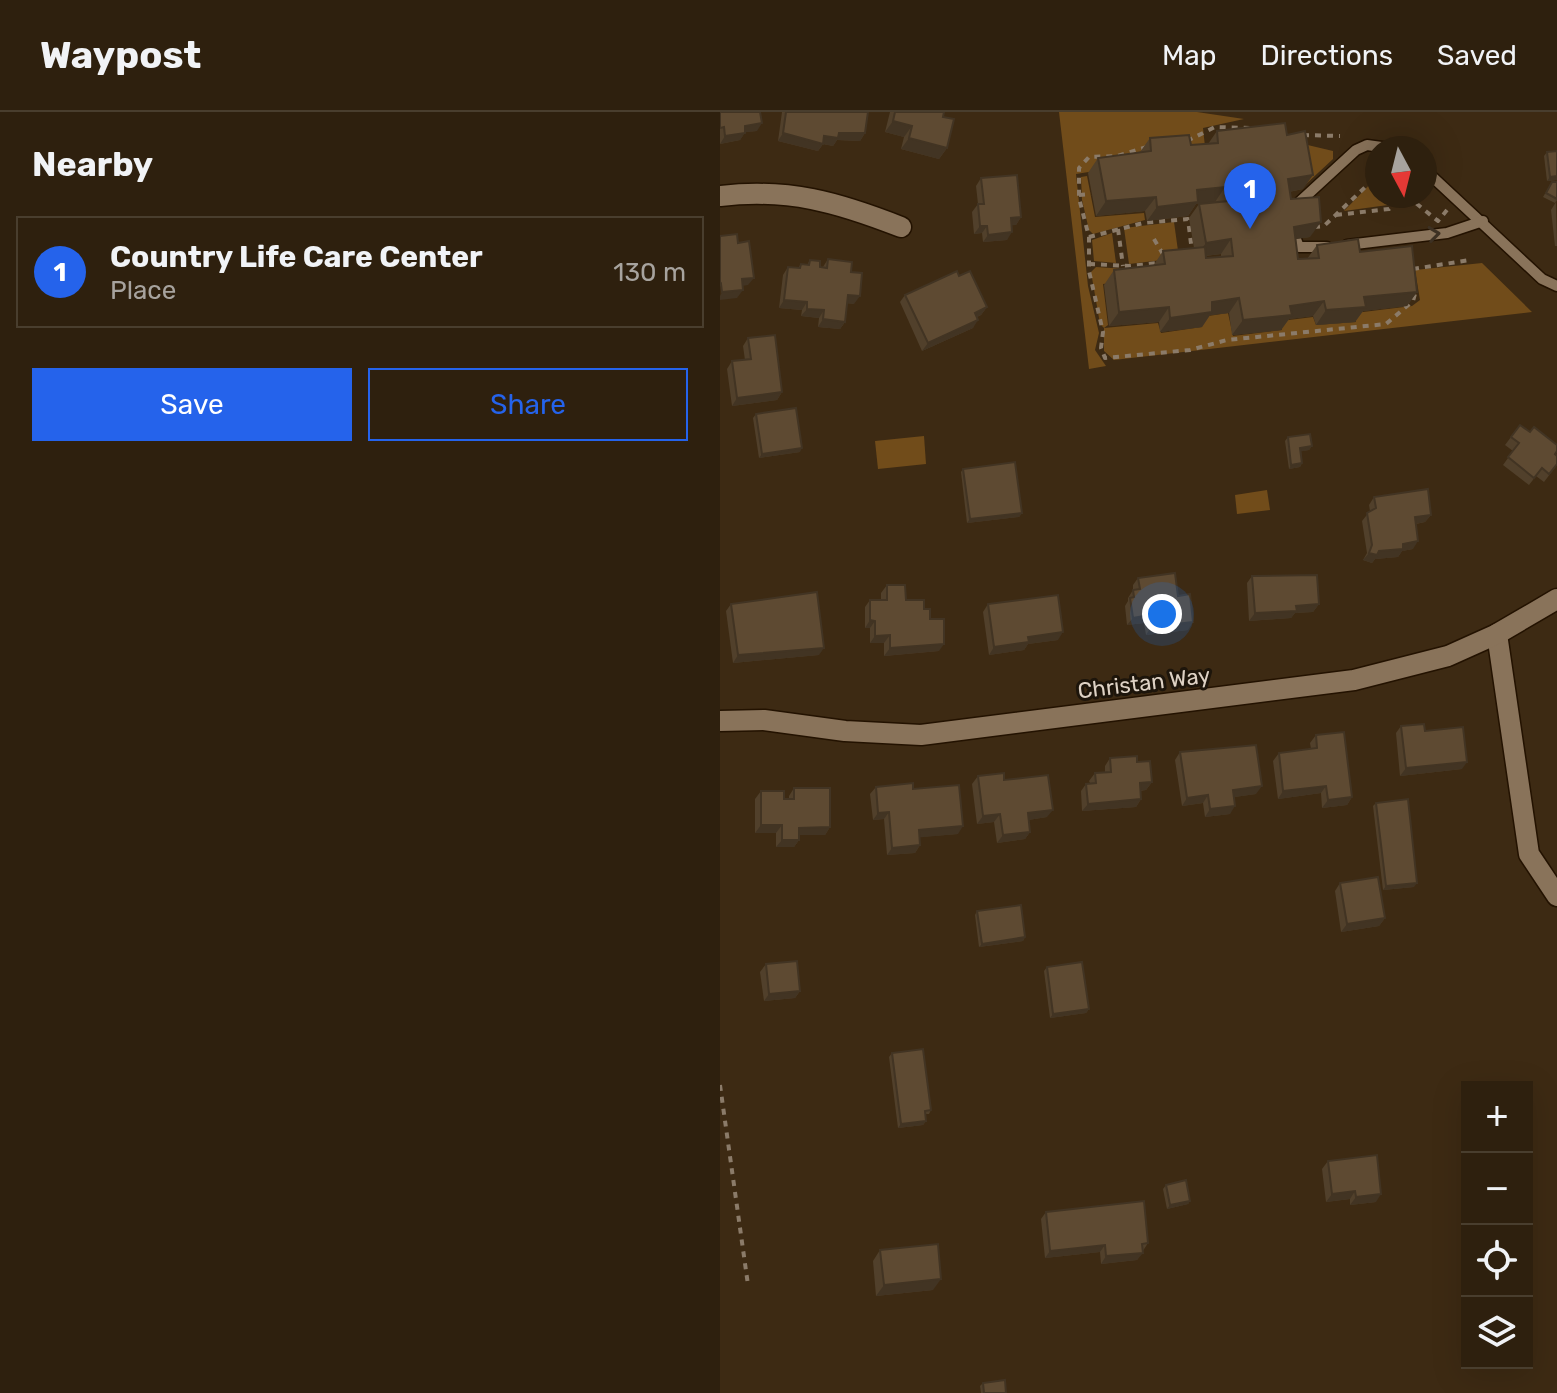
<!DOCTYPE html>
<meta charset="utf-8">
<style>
:root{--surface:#2e200e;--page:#362817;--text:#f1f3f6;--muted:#a7a39e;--line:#493e2e;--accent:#2563eb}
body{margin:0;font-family:Rubik,sans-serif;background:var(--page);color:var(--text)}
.controls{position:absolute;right:24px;bottom:24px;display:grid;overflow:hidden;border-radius:0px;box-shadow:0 8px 32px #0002}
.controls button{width:72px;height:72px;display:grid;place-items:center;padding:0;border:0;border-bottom:2px solid var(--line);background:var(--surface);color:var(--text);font:40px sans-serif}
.compass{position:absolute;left:645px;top:24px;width:72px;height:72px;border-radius:50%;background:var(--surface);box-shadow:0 8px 32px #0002;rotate:173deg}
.you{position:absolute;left:442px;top:502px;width:28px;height:28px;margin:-20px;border:6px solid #fff;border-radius:50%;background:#1a73e8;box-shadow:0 0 0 12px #1a73e833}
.badge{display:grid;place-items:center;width:52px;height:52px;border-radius:50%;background:var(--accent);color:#fff;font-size:26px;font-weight:700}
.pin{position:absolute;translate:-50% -66px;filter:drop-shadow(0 2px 4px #0008)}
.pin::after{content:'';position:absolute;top:42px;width:28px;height:24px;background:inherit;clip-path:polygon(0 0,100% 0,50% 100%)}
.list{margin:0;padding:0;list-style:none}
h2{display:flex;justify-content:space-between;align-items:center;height:104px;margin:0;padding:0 32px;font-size:34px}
h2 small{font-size:26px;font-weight:400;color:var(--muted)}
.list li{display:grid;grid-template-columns:52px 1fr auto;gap:24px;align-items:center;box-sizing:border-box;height:112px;margin:0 16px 16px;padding:0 16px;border:2px solid var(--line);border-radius:0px}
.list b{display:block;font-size:30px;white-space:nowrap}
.list p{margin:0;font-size:26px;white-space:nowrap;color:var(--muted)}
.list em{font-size:26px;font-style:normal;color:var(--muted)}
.actions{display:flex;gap:16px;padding:24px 32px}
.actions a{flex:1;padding:18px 0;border:2px solid var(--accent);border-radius:0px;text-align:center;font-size:28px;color:var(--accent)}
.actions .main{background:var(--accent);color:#fff}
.icon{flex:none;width:44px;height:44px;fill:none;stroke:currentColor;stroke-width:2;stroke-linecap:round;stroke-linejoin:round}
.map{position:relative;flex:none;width:837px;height:1281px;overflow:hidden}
header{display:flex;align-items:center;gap:48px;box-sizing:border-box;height:112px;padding:0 40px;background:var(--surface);border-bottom:2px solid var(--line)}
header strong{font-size:38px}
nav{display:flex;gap:44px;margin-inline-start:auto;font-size:28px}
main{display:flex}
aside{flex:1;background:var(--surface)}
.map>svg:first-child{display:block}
</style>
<header>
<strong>Waypost</strong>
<nav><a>Map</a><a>Directions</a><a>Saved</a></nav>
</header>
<main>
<aside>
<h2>Nearby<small></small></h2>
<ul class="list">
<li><span class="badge">1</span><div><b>Country Life Care Center</b><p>Place</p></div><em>130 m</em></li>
</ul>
<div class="actions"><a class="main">Save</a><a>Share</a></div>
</aside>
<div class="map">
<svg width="837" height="1281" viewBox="0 0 837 1281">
<rect width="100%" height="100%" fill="#3d2a13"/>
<g fill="#714c1a">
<polygon points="339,0 477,0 524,7 483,16 486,44 460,36 418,40 419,52 356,62 368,174 379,221 375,238 386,254 369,257"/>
<polygon points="575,30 613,39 613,47 584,74"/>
<polygon points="367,64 375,105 424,101 425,108 373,122 369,118 362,88 361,65"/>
<polygon points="654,68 657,68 657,84 677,84 668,93 624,99"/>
<polygon points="454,110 459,146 409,152 404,116"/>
<polygon points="392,121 396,151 374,149 372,128"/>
<polygon points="762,151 812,200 394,248 384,239 384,216 438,211 441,221 482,215 482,205 508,201 513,224 562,218 561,209 593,205 596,213 636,210 635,201 692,194 700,188 695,158"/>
<polygon points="376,155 406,157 434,166 383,172 388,213 384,216 380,212 371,160"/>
<polygon points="204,324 206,352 158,357 155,329"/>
<polygon points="547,378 550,398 517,402 515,383"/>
</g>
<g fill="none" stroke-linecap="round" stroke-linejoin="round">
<defs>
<g id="service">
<polyline points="705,58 822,167 837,174"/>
<polyline points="574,95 636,38 647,33 669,36"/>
<polyline points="574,122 579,135 607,135"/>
<polyline points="627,133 727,121 763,109"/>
</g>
<g id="minor">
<path d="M0,84C69,76 117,90 181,115"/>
<polyline points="777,522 809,742 837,784"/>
<polyline points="0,609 44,608 125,619 201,623 634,568 728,544 777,522 837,487"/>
</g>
</defs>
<use href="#service" stroke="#231200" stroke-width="13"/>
<use href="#minor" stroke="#231200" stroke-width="23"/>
<g stroke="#8b7b69" stroke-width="4" stroke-dasharray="6 6" stroke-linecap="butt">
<polyline points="583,23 620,24"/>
<polyline points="467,29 495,15 531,16"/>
<polyline points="427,35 397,44 369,45 359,56 359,86 369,125 369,159 383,220 381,236 385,246 470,238 507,228 666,212 693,189 696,178"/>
<polyline points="359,83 371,82"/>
<polyline points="687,84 718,109 727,98"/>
<polyline points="616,103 669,97 682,84"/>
<polyline points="594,115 604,114 657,64"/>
<polyline points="398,117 403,154"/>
<polyline points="369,125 423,111 468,107 472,140"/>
<polyline points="434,127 444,144"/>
<polyline points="369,152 410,154 438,151"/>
<polyline points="693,157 750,148"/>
<polyline points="0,973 28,1173"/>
</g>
<use href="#service" stroke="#89735a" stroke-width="10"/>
<use href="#minor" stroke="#89735a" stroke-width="20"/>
</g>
<g fill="#51402b" fill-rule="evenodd">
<polygon points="0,0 37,19 25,20 20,28 0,32"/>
<polygon points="62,0 148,0 145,21 140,29 117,28 113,34 103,32 98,39 58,29"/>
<polygon points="170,0 224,0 223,5 227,36 219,47 181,37 184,25 165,20"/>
<path d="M497,19L567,23L583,77L569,80L571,87L590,125L575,127L578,147H587L597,133L640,140L697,180L687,194L643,199L635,210L596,213L593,204L569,207L561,218L512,223L509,201L490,203L482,215L440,220L439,210L389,214L384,173L394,158L433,154L443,139L474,136L469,106L479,92L495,90L476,92L468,104L427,109L425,99L376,104L368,61L378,46L420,40L430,26L471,33L488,32ZM501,142V145L486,146V144Z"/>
<polygon points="827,40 837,68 827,69 824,44"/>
<polygon points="261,66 301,105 296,113 291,113 287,128 263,130 262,121 254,122 252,100 258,92 256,74"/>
<polygon points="832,70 837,70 837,88 835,91 823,85"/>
<polygon points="836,90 837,134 835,134 831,98"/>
<polygon points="108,147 131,160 134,192 127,191 125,210 120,217 98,215 99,206 81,204 82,198 59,196 63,163 68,155 78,156 81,152 87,153 90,148 100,155 103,155"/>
<polygon points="239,164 267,195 261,203 257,205 253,216 202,239 180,190 185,183"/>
<polygon points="28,226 62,280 57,288 12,294 7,257 12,249 25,248 23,234"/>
<polygon points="36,302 80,340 39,346 33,306"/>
<polygon points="800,313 835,342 837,353 824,370 816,364 809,373 783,353 793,339 785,333"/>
<polygon points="568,325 592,334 589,338 581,339 582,351 580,355 569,357 565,329"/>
<polygon points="243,357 302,401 299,405 247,411 241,360"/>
<polygon points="654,385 711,403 705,410 696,412 693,437 682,439 678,445 655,447 652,451 643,448 647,441 642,409 650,399 649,393"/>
<polygon points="532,464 599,492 593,500 575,501 571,506 529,509 527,471"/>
<polygon points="418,466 458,484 468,518 426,523 424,511 407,513 405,494 408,489 408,486 413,478 413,473"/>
<polygon points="167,473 186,488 204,497 210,507 219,539 164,544 164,531 150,531 150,516 145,516 145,495 150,488 161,488 161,481"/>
<polygon points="11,492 99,543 13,551 6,499"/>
<polygon points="268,492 338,528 308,532 304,538 269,543 263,500"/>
<polygon points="681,614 705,619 742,657 680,664 676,621"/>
<polygon points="596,623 632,685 627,693 602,696 601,681 558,687 553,649 559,641 591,637 590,631"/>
<polygon points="460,640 536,682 514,685 510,702 485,705 483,691 462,694 455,648"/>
<polygon points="390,646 417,650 432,670 426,678 420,679 421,687 416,695 362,699 361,679 366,672 370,671 369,669 375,661 385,660 385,654"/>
<polygon points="258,664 284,668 327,705 308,708 310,720 305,727 277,731 274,710 257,712 252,672"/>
<polygon points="156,675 193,677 238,722 199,725 200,733 195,741 167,743 164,707 153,708 150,682"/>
<polygon points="74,676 110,715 105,723 79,723 79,728 74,735 56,735 56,721 35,721 35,687 41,679 64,687 69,687 69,684"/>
<polygon points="656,691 694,775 663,778 653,694"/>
<polygon points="620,771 665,806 659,814 621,820 615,779"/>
<polygon points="257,799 305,825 303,829 259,835 255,803"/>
<polygon points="46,852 80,879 75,886 44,889 40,860"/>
<polygon points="327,855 369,897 366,901 330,906 324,859"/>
<polygon points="172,941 211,998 209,1002 205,1002 206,1009 203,1013 178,1016 169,945"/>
<polygon points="608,1049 656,1090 630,1093 630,1087 606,1090 602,1057"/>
<polygon points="446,1073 470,1089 468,1092 447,1097 443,1077"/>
<polygon points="326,1100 428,1131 417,1148 381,1152 380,1140 325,1146 321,1107"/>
<polygon points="160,1138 213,1178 156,1184 153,1149"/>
<polygon points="263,1271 286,1281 261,1281 260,1274"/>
</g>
<g fill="#423423">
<polygon points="173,9 192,14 184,25 165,20"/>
<polygon points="42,11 37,19 19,21 25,14"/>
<polygon points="25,21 20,28 0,32 5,24"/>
<polygon points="63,21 145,21 140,29 117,28 113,34 103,32 98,39 58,29"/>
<polygon points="189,26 227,36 219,47 181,37"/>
<polygon points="593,63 583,77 557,82 568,67"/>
<polygon points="837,64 837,68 827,69 830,65"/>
<polygon points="505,75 495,90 476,92 468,104 427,109 437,95 477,78"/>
<polygon points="436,85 425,99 376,104 386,89"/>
<polygon points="301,105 296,113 285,114 291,106"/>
<polygon points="601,110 590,125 564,129 574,115"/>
<polygon points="260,114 267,114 262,121 254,122"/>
<polygon points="292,120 287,128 263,130 268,123"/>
<polygon points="511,127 501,142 475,145 486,131"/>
<polygon points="34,166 28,173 16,175 22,167"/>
<polygon points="23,178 17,186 0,188 0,184 2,180"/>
<polygon points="697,180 687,194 643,199 635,210 596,213 606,198 644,185"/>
<polygon points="128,183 140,184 134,192 123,191"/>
<polygon points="519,186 509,201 490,203 482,215 440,220 450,206 492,190"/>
<polygon points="64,188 87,190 82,198 59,196"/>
<polygon points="604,189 593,204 569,207 561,218 512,223 523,208 570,194"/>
<polygon points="267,195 261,203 249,208 255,201"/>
<polygon points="449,195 439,210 389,214 399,200"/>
<polygon points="87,197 104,198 99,206 81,204"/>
<polygon points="103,207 125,210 120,217 98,215"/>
<polygon points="258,208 253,216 202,239 208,231"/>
<polygon points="62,280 57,288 12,294 17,286"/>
<polygon points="592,334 589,338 578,340 580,336"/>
<polygon points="82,336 80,340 39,346 42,342"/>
<polygon points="582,351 580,355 569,357 571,353"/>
<polygon points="302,401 299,405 247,411 250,407"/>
<polygon points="711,403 705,410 689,413 695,405"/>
<polygon points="698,429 693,437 682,439 678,445 655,447 652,451 643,448 649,441 659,439 683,432"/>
<polygon points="599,492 593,500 575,501 571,506 529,509 535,501 576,494"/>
<polygon points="430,503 424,511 407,513 413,506"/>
<polygon points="150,508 155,509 150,516 145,516"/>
<polygon points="473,510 468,518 426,523 431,515"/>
<polygon points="343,520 338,528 308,532 304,538 269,543 274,535 308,525"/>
<polygon points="170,523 164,531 150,531 155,524"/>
<polygon points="224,532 219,539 164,544 170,536"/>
<polygon points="104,536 99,543 13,551 18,543"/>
<polygon points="747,650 742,657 680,664 686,656"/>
<polygon points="432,670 426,678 414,679 420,671"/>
<polygon points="542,674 536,682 508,686 513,678"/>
<polygon points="606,674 601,681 558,687 563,679"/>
<polygon points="488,683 483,691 462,694 467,686"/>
<polygon points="632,685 627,693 602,696 608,688"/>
<polygon points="421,687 416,695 362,699 368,692"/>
<polygon points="515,694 510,702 485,705 490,697"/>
<polygon points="333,698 327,705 302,709 308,701"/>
<polygon points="169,700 164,707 153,708 158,701"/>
<polygon points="280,702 274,710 257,712 263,704"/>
<polygon points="41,713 62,713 56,721 35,721"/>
<polygon points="243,714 238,722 193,726 199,718"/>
<polygon points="110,715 105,723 73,723 79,716"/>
<polygon points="310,720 305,727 277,731 283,723"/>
<polygon points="62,728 79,728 74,735 56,735"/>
<polygon points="200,733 195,741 167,743 172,736"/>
<polygon points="697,771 694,775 663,778 666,774"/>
<polygon points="665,806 659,814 621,820 627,812"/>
<polygon points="305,825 303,829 259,835 262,832"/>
<polygon points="80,879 75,886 44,889 49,882"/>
<polygon points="369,897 366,901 330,906 333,902"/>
<polygon points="206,1009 203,1013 178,1016 181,1012"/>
<polygon points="635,1079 630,1087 606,1090 612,1082"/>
<polygon points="661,1082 656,1090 630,1093 636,1085"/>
<polygon points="470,1089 468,1092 447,1097 450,1093"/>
<polygon points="385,1133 380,1140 325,1146 330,1139"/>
<polygon points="423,1141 417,1148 381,1152 386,1144"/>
<polygon points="221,1167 213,1178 156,1184 164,1173"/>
</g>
<g fill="#5e4a32" stroke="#423423" stroke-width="2">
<polygon points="0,0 40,0 42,11 25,14 25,21 5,24 4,15 0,16"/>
<polygon points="66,0 148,0 145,21 119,21 118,26 104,24 103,32 63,21"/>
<polygon points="175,0 224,0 223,5 234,7 227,36 189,26 192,14 173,9"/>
<polygon points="565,11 567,23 585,19 593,63 568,67 571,87 599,85 601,110 574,115 578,147 599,146 597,133 638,127 640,140 692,134 697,180 644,185 646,195 606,198 604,189 570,194 572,203 523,208 519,186 492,190 492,200 450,206 449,195 399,200 394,158 445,152 443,139 485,135 486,146 513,144 511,127 486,131 479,92 508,89 505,75 477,78 478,90 437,95 436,85 386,89 378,46 431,39 430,26 469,23 471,33 498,31 497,19"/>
<polygon points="837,39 837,64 830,65 827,40"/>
<polygon points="297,63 301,105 291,106 292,120 268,123 267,114 260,114 258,92 264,92 261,66"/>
<polygon points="832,70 837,70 837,87 826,81"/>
<polygon points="17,122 18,131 29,129 34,166 22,167 23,178 2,180 1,172 0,173 0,124"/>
<polygon points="108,147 132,150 131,160 142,161 140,184 128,183 125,210 103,207 104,198 87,197 87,190 64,188 68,155 80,156 81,152 89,153 90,148 100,149 100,155 107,156"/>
<polygon points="237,159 239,164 250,159 267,195 255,201 258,208 208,231 185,183"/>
<polygon points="55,223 62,280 17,286 12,249 31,247 28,226"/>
<polygon points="76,296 82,336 42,342 36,302"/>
<polygon points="800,313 810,320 814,315 837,333 837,339 835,342 837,344 837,352 829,362 822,356 814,366 788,345 799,331 791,325"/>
<polygon points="590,322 592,334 580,336 582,351 571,353 568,325"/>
<polygon points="295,350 302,401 250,407 243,357"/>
<polygon points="708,377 711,403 695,405 698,429 683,432 683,437 659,439 657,443 649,441 652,433 647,401 656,396 654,385"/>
<polygon points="455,461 458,484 470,482 473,510 431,515 430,503 413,506 410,486 414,485 413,478 420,477 418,466"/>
<polygon points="597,463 599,492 576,494 577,499 535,501 532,464"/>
<polygon points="167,473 185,473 186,488 204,488 204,497 210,497 210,507 224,507 224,532 170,536 170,523 155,524 155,509 150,508 150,488 167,488"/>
<polygon points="97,480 104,536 18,543 11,492"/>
<polygon points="338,483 343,520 308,525 309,530 274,535 268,492"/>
<polygon points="704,612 705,619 743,615 747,650 686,656 681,614"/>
<polygon points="624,620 632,685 608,688 606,674 563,679 559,641 597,636 596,623"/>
<polygon points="536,633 542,674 513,678 515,694 490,697 488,683 467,686 460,640"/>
<polygon points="417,644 417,650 430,649 432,670 420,671 421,687 368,692 366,672 376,671 375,661 391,660 390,646"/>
<polygon points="284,661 284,668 328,663 333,698 308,701 310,720 283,723 280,702 263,704 258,664"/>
<polygon points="193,671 193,677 239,673 243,714 199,718 200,733 172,736 169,700 158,701 156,675"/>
<polygon points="74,676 110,676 110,715 79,716 79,728 62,728 62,713 41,713 41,679 64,679 64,687 74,687"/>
<polygon points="688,687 697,771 666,774 656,691"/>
<polygon points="658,765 665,806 627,812 620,771"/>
<polygon points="301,793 305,825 262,832 257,799"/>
<polygon points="77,849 80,879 49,882 46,852"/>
<polygon points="362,850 369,897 333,902 327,855"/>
<polygon points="203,937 211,998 205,999 206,1009 181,1012 172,941"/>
<polygon points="657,1043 661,1082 636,1085 635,1079 612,1082 608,1049"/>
<polygon points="466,1068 470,1089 450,1093 446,1073"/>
<polygon points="424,1089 428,1131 422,1132 423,1141 386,1144 385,1133 330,1139 326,1100"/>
<polygon points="218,1132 221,1167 164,1173 160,1138"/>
<polygon points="285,1268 286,1281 264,1281 263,1271"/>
</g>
<defs><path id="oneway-chevron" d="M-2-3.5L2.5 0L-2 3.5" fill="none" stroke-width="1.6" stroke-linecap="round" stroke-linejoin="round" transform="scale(2)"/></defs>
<use stroke="#3d3123" href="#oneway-chevron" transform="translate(714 122) rotate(-7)"/>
<g text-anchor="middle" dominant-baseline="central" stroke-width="6" stroke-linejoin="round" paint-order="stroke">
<g font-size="22" fill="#ded2c5" stroke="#1d150b">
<text transform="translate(424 571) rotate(-7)">Christan Way</text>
</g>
</g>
</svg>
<div class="controls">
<button>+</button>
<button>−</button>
<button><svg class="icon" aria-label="locate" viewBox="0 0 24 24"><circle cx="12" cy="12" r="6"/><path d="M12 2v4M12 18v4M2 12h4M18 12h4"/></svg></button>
<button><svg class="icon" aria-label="layers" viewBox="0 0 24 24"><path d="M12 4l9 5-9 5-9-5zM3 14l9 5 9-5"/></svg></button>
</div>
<svg class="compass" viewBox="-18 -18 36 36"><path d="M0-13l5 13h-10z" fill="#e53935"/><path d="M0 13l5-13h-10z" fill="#a7a39e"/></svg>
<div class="you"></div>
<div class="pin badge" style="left:530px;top:117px">1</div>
</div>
</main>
